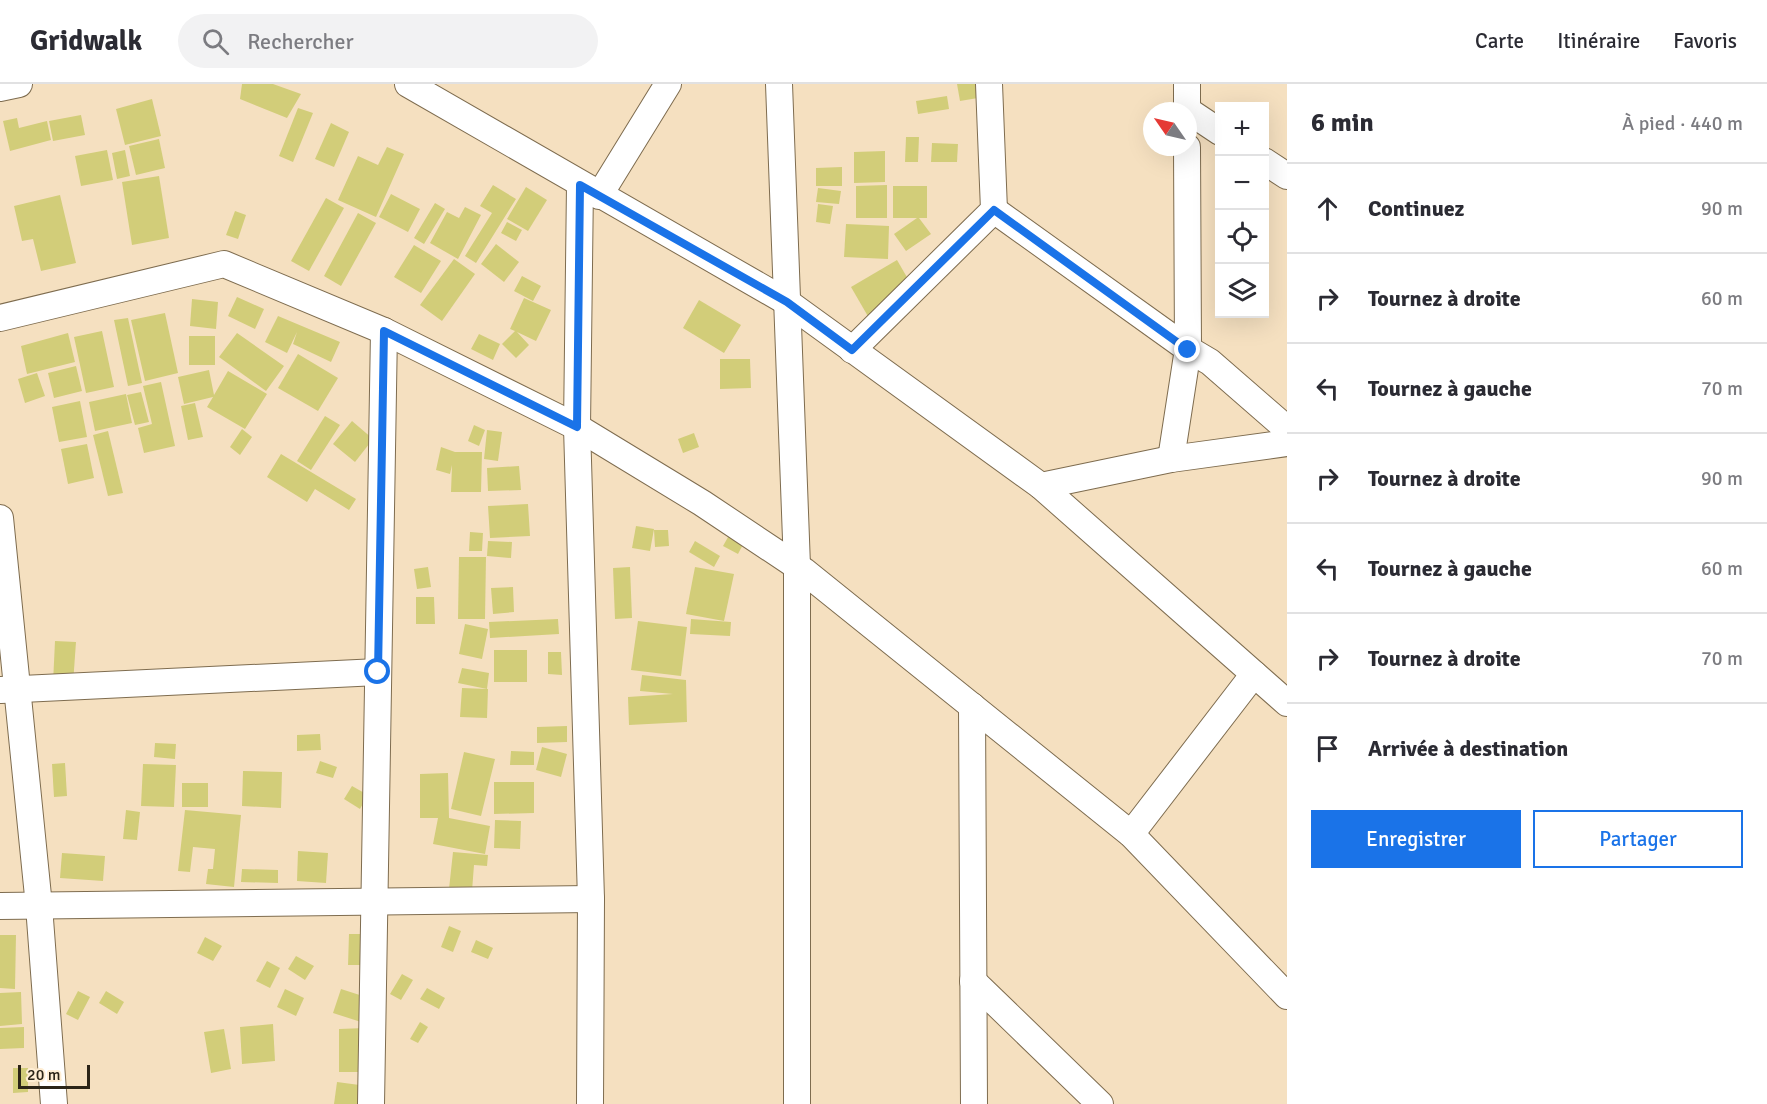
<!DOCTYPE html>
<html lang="fr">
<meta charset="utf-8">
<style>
:root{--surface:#fff;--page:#f2f2f3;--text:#2b2b33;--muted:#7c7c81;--line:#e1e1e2;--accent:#1a73e8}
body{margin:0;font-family:Signika,sans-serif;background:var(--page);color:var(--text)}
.controls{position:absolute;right:18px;top:18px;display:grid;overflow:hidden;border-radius:0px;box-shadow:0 6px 24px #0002}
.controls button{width:54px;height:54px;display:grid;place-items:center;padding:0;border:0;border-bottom:2px solid var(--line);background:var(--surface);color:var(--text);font:30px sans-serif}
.compass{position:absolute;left:1143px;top:18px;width:54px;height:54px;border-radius:50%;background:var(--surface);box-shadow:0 6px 24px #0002;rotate:304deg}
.scale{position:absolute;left:18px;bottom:15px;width:72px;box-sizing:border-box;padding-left:6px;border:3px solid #2b2417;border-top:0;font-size:16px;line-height:21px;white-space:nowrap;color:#2b2417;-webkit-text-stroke:4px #ffeed4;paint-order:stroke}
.stop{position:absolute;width:18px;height:18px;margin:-14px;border:4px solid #1a73e8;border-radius:50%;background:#fff}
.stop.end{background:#1a73e8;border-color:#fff;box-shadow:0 2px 6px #0008}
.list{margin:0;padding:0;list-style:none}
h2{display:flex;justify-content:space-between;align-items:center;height:78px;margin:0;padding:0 24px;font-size:26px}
h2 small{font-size:20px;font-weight:400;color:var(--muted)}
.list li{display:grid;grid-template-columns:39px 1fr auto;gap:18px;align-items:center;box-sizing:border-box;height:90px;padding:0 24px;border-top:2px solid var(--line)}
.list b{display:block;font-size:22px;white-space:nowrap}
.list em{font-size:20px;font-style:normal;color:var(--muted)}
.actions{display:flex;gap:12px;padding:18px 24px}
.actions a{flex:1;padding:14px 0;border:2px solid var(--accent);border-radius:0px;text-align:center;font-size:21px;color:var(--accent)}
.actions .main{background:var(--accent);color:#fff}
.icon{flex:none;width:33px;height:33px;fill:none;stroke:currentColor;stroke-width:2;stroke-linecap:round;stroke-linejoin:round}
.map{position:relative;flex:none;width:1287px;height:1020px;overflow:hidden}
header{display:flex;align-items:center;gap:36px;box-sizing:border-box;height:84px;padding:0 30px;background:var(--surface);border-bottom:2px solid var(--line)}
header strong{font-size:28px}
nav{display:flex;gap:33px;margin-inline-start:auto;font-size:21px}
.search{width:420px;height:54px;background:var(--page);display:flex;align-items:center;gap:15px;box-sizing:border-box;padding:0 21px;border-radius:33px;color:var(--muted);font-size:22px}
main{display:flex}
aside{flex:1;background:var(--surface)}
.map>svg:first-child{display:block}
</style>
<header>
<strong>Gridwalk</strong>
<div class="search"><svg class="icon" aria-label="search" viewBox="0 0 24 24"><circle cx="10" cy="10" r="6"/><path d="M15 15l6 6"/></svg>Rechercher</div>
<nav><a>Carte</a><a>Itinéraire</a><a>Favoris</a></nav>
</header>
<main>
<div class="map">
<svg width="1287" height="1020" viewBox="0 0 1287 1020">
<rect width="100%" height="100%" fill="#f5e0c0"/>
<g fill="#d2cd79">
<polygon points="242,0 273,0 301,10 287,34 240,15"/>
<polygon points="957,0 975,0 978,14 960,17"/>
<polygon points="947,12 949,25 918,30 916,17"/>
<polygon points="152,15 161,52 125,61 116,25"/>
<polygon points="298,24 313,29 293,78 279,72"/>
<polygon points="81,31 85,51 53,57 49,37"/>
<polygon points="17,34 19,44 47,37 51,56 10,67 3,37"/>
<polygon points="331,39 349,48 334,83 315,75"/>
<polygon points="906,53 919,53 918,78 905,78"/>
<polygon points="159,55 165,84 136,91 129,62"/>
<polygon points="932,59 958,60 957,78 931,78"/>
<polygon points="387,63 404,70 376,133 338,116 358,72 378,81"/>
<polygon points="107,66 113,96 81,102 75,72"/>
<polygon points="125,66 130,92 117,95 112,69"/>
<polygon points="885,67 885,98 854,99 854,68"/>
<polygon points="842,83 842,102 816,102 816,84"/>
<polygon points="159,92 169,154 132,161 122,98"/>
<polygon points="493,101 516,115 476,179 465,172 492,129 480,122"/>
<polygon points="887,101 887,134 856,134 856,102"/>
<polygon points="893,102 927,102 927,134 919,134 931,150 906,167 894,150 917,134 893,134"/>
<polygon points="526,103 547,116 528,147 507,135"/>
<polygon points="818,104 841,107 839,120 816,118"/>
<polygon points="391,110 420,125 408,148 379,133"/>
<polygon points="60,111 76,179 41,187 33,155 22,157 14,122"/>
<polygon points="326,114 344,124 309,187 291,177"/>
<polygon points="435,119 445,125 424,160 414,154"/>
<polygon points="818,120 833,122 830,140 816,138"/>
<polygon points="465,123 481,131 458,175 430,159 447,128 459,134"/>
<polygon points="235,127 246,131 238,155 226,151"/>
<polygon points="358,129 376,139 341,202 324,192"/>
<polygon points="507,138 522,146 516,157 501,149"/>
<polygon points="846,140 889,142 888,175 844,173"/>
<polygon points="496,160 519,178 504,198 481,180"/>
<polygon points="414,161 441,177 421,209 394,193"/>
<polygon points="454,175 475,190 442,237 420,221"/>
<polygon points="897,176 919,214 873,241 851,203"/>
<polygon points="522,192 541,202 533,217 514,207"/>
<polygon points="237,213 264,225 255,245 228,232"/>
<polygon points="524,214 551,226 536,257 517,248 529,261 516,274 502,260 515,247 510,245"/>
<polygon points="192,215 218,218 216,245 190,242"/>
<polygon points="699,216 741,241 724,269 683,244"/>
<polygon points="165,229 178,289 145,297 131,236"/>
<polygon points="278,232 340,258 331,278 293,260 297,248 287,269 265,258"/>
<polygon points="128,234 142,299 128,302 114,236"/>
<polygon points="102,247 114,303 86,309 74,253"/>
<polygon points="68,249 75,278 27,290 21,262"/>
<polygon points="237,249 284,282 266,307 219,273"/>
<polygon points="479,250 500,260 493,276 471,265"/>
<rect x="189" y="252" width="26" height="29"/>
<polygon points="298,270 338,294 318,327 278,304"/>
<polygon points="720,275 750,275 751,304 720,305"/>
<polygon points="76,282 82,307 54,314 48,289"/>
<polygon points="209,286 214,311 228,287 267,310 245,345 207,323 213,313 184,320 178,293"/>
<polygon points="37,289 45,312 25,319 18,295"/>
<polygon points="161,298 175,362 144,369 138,344 152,340 143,302"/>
<polygon points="141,308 149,338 135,341 127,311"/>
<polygon points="126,310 132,339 95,347 89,318"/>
<polygon points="80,317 87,353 59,358 52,323"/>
<polygon points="195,319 203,353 188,356 181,322"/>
<polygon points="325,332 340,341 311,386 297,377"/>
<polygon points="352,337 373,355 355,378 333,360"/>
<polygon points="474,341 485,346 479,362 468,357"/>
<polygon points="242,345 252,353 240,371 230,363"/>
<polygon points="487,346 502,348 498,377 484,375"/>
<polygon points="108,347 123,409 108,412 93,351"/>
<polygon points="694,349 699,363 683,369 678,355"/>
<polygon points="87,360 94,394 68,400 61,365"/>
<polygon points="441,363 455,368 482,368 481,408 451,408 452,381 450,390 436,386"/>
<polygon points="281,370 356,415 349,426 315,405 307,418 267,393"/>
<polygon points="519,382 521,406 488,407 487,384"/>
<polygon points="528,420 530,452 490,454 488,422"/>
<polygon points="636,442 654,445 650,467 632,464"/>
<polygon points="654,446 668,446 669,462 655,463"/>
<polygon points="732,446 747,453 738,470 723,462"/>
<polygon points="470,448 483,449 482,467 469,467"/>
<polygon points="488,457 512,458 511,474 487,472"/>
<polygon points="695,457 720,472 714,483 689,468"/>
<polygon points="459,473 486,473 485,535 458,535"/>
<polygon points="428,483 431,503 417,505 414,485"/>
<polygon points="630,483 632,534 615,535 613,484"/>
<polygon points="695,483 734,490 724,537 686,530"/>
<polygon points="513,503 514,528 493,530 491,504"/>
<polygon points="416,513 434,513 435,540 416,540"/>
<polygon points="558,535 559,550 490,554 489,538"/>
<polygon points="691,535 731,538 730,552 690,550"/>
<polygon points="638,537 687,543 681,592 631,586"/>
<polygon points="465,540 488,545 482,575 459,570"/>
<polygon points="55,557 76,558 73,600 53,599"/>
<rect x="494" y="566" width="33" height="32"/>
<polygon points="548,568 561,568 562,591 548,590"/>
<polygon points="462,584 489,589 487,605 458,599"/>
<polygon points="642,591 686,596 687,638 629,641 628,613 673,610 640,607"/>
<polygon points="462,604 488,605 487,634 460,633"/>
<polygon points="567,642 567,658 537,659 537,643"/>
<polygon points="320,650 321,666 297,667 297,651"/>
<polygon points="155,659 176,660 175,675 154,673"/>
<polygon points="542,663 567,670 561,693 536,686"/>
<polygon points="511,667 534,668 534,681 510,681"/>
<polygon points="464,668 495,675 481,732 451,725"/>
<polygon points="320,677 337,683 333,694 316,689"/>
<polygon points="65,679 67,712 54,713 52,680"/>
<polygon points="143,680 176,681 174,723 141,722"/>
<polygon points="243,687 282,688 281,724 242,722"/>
<polygon points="448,689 449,734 490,742 485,770 433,760 438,734 420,734 420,690"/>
<polygon points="494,698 534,698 534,729 494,730"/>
<rect x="182" y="699" width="26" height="24"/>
<polygon points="352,702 368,711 360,725 344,715"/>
<polygon points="126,726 140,728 137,756 123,755"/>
<polygon points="185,726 241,731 234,803 206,800 208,785 213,785 215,765 193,763 190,788 178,787"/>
<polygon points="495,736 521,737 520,765 494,764"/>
<polygon points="298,767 328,769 326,799 297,797"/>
<polygon points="453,768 488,771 487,782 474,781 472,807 449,805"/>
<polygon points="62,769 105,772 103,797 60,794"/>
<polygon points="242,785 278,786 278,799 241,798"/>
<polygon points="449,842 461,847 453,868 441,863"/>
<polygon points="349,850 367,850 366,881 348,881"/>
<polygon points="0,851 16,851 15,905 0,904"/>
<polygon points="205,853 222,862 213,877 197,869"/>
<polygon points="476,856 493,864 488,875 471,868"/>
<polygon points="296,872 314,882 305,896 288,885"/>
<polygon points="267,877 280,884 270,904 256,897"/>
<polygon points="402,890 413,896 401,916 390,910"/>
<polygon points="427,904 445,914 439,925 420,915"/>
<polygon points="285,905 304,914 296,932 277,923"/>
<polygon points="341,905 369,914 361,938 333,929"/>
<polygon points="78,907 90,913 78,936 66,930"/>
<polygon points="106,907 124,918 117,930 99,919"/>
<polygon points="21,908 22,940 0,942 0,909"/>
<polygon points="420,938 428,943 418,959 410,955"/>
<polygon points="273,940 275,977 242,980 240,943"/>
<polygon points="24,943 24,964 0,965 0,944"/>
<polygon points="365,944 365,988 339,988 339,945"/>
<polygon points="224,945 231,985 211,989 204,948"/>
<polygon points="13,984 28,984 28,1008 13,1009"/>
<polygon points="337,998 367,1002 364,1020 334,1020"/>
</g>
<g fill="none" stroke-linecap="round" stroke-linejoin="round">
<defs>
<g id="minor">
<polyline points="408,0 787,218 1041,402 1287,619"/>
<polyline points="779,0 797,482 797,1020"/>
<polyline points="1187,0 1187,27"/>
<polyline points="0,4 19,0"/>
<polyline points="1187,26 1220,48"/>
<polyline points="1264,77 1287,92"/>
<polyline points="580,101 577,343 591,815 590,1020"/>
<polyline points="599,112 668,0"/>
<polyline points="994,126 1188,265 1210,278 1287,345"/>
<polyline points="0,234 224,180 384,247 577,343 702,419 804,487 1131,750 1287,912"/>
<polyline points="852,266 994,126 989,0"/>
<polyline points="1171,375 1188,265 1187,63"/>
<polyline points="1041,402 1171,375 1287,359"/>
<polyline points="0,434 39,822 54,1020"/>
<polyline points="1,606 378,588"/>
<polyline points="972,622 974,1020"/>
<polyline points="1131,750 1254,590"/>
<polyline points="0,822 591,815"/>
<polyline points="973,897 1100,1020"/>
<polyline points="371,1020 384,247"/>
</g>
</defs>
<use href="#minor" stroke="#7e6c4f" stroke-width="28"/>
<use href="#minor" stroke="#fff" stroke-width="26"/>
</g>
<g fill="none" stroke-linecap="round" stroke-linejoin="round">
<polyline stroke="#1a73e8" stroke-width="8" points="378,588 384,247 577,343 580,101 787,218 852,266 994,126 1188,266"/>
</g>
</svg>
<div class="controls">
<button>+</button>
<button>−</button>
<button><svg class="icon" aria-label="locate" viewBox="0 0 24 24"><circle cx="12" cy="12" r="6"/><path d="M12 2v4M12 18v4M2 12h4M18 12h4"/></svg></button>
<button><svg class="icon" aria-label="layers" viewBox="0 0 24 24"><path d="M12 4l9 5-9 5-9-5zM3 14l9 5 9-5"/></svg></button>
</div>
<svg class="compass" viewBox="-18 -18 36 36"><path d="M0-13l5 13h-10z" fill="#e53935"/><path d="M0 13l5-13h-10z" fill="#7c7c81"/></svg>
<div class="scale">20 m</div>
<div class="stop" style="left:378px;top:588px"></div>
<div class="stop end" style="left:1188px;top:266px"></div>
</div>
<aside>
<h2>6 min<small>À pied · 440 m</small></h2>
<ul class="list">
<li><svg class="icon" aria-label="ahead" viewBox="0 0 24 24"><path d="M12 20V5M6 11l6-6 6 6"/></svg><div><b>Continuez</b></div><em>90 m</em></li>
<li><svg class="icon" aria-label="right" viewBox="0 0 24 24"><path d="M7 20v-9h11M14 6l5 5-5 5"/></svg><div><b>Tournez à droite</b></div><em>60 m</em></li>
<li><svg class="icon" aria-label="left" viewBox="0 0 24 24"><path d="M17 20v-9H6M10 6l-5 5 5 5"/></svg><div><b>Tournez à gauche</b></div><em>70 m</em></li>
<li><svg class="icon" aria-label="right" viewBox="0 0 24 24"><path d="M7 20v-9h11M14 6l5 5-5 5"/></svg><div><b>Tournez à droite</b></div><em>90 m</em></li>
<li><svg class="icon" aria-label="left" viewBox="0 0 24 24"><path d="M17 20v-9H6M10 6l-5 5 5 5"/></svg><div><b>Tournez à gauche</b></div><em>60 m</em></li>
<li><svg class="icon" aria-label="right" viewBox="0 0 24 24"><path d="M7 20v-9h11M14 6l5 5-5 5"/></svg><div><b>Tournez à droite</b></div><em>70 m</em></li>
<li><svg class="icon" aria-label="arrive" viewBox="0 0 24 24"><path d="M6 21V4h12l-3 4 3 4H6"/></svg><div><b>Arrivée à destination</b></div></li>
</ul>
<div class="actions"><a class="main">Enregistrer</a><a>Partager</a></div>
</aside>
</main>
